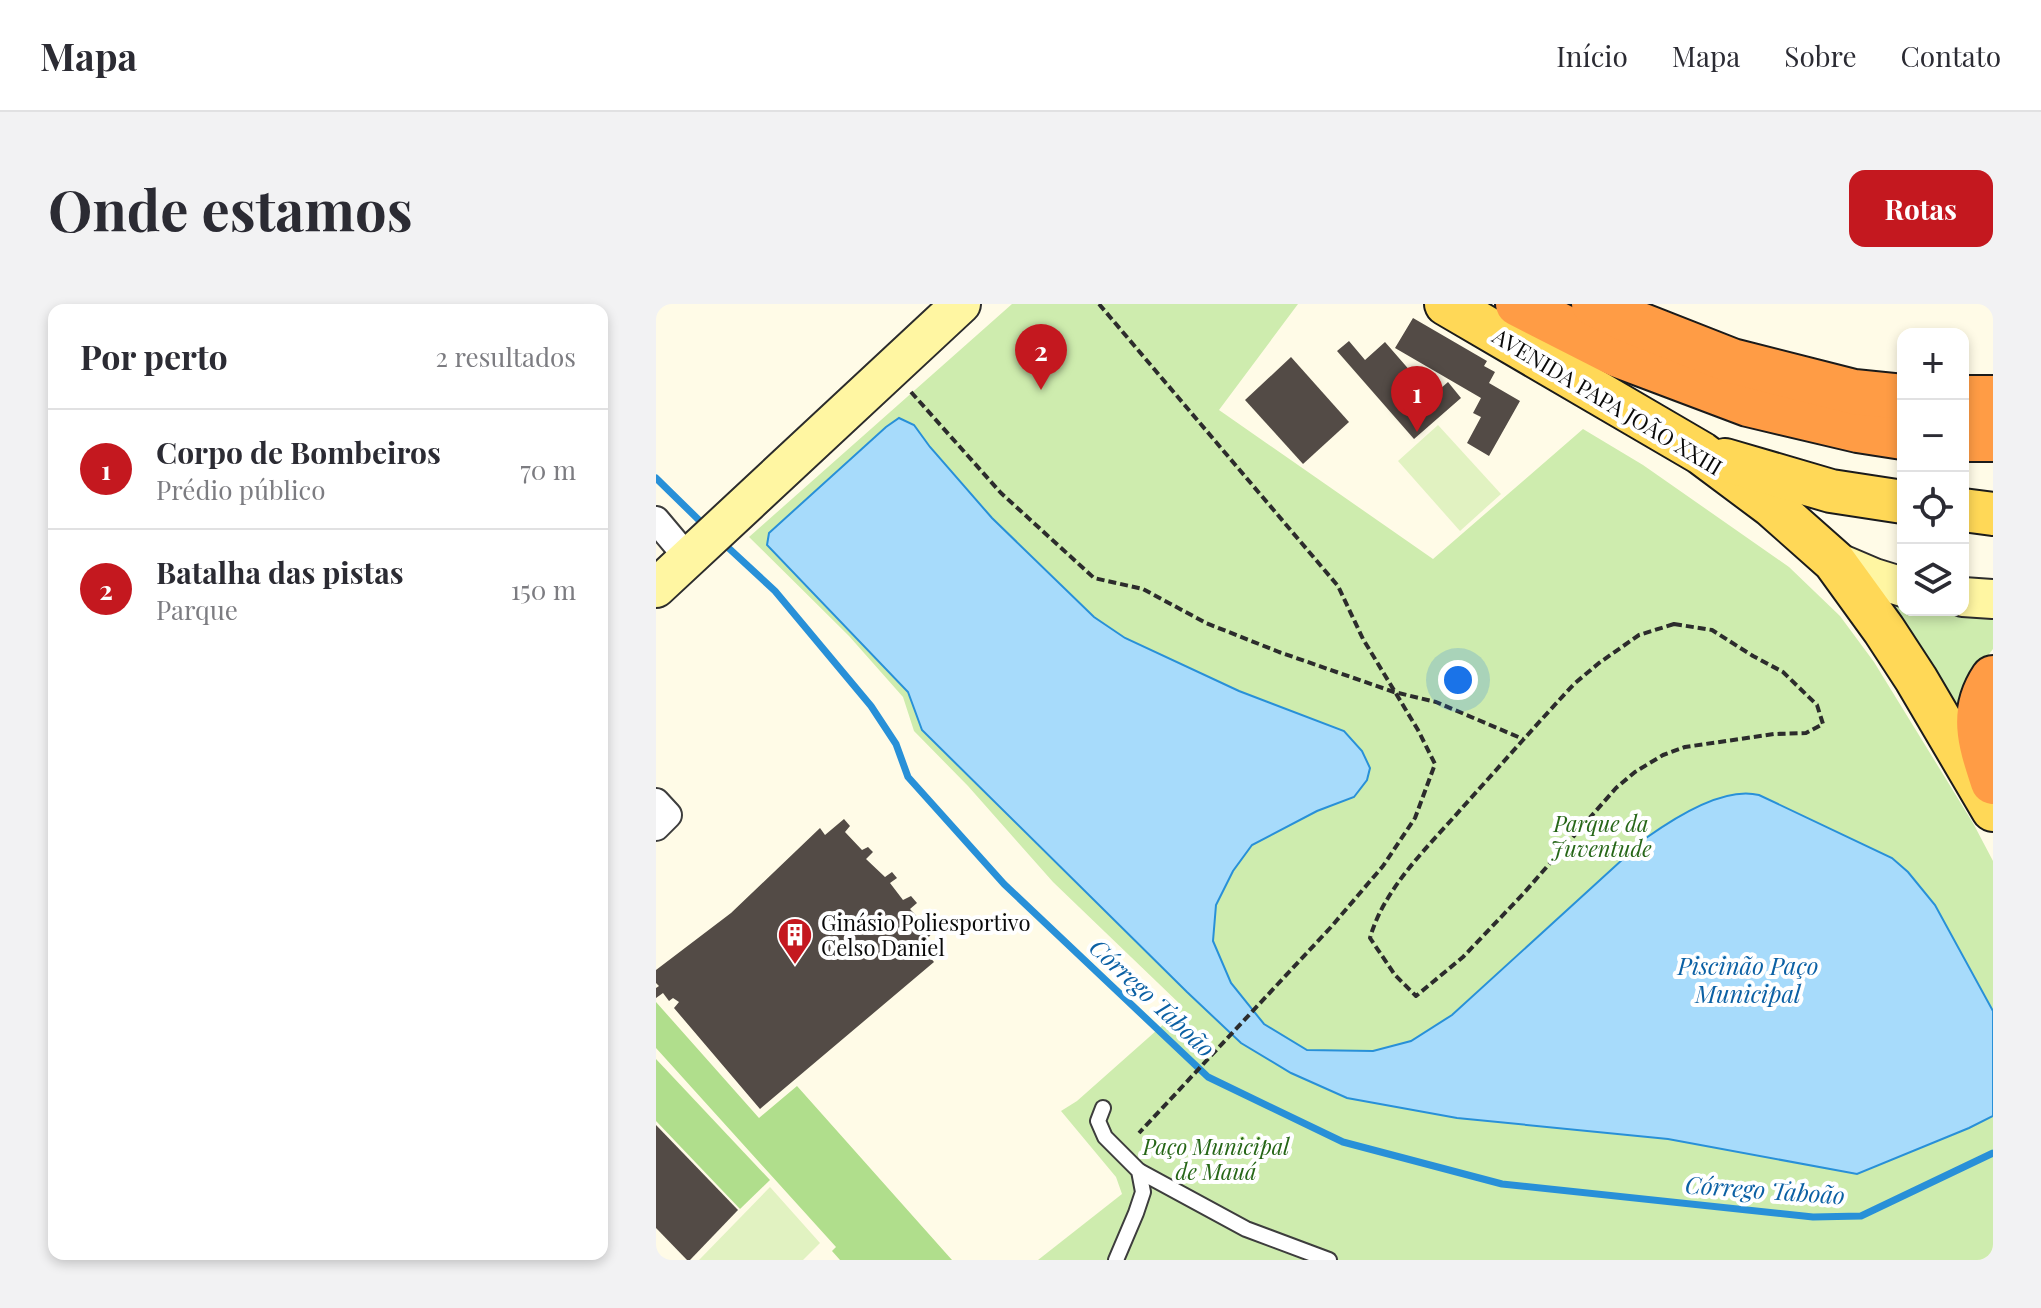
<!DOCTYPE html>
<html lang="pt">
<meta charset="utf-8">
<style>
:root{--surface:#fff;--page:#f2f2f3;--text:#2b2b33;--muted:#7c7c81;--line:#e1e1e2;--accent:#c4181f}
body{margin:0;font-family:"Playfair Display",serif;background:var(--page);color:var(--text)}
.controls{position:absolute;right:24px;top:24px;display:grid;overflow:hidden;border-radius:16px;box-shadow:0 4px 12px #0003}
.controls button{width:72px;height:72px;display:grid;place-items:center;padding:0;border:0;border-bottom:2px solid var(--line);background:var(--surface);color:var(--text);font:40px sans-serif}
.you{position:absolute;left:802px;top:376px;width:28px;height:28px;margin:-20px;border:6px solid #fff;border-radius:50%;background:#1a73e8;box-shadow:0 0 0 12px #1a73e833}
.badge{display:grid;place-items:center;width:52px;height:52px;border-radius:50%;background:var(--accent);color:#fff;font-size:26px;font-weight:700}
.pin{position:absolute;translate:-50% -66px;filter:drop-shadow(0 2px 4px #0008)}
.pin::after{content:'';position:absolute;top:42px;width:28px;height:24px;background:inherit;clip-path:polygon(0 0,100% 0,50% 100%)}
.list{margin:0;padding:0;list-style:none}
h2{display:flex;justify-content:space-between;align-items:center;height:104px;margin:0;padding:0 32px;font-size:34px}
h2 small{font-size:26px;font-weight:400;color:var(--muted)}
.list li{display:grid;grid-template-columns:52px 1fr auto;gap:24px;align-items:center;box-sizing:border-box;height:120px;padding:0 32px;border-top:2px solid var(--line)}
.list b{display:block;font-size:30px;white-space:nowrap}
.list p{margin:0;font-size:26px;white-space:nowrap;color:var(--muted)}
.list em{font-size:26px;font-style:normal;color:var(--muted)}
.icon{flex:none;width:44px;height:44px;fill:none;stroke:currentColor;stroke-width:2;stroke-linecap:round;stroke-linejoin:round}
.map{position:relative;flex:none;width:1337px;height:956px;overflow:hidden;border-radius:16px}
header{display:flex;align-items:center;gap:48px;box-sizing:border-box;height:112px;padding:0 40px;background:var(--surface);border-bottom:2px solid var(--line)}
header strong{font-size:38px}
nav{display:flex;gap:44px;margin-inline-start:auto;font-size:28px}
.intro{display:flex;align-items:center;justify-content:space-between;box-sizing:border-box;height:192px;padding:0 48px}
h1{margin:0;font-size:56px}
.button{padding:20px 36px;border-radius:16px;background:var(--accent);color:#fff;font-size:28px;font-weight:700}
main{display:flex;gap:48px;padding:0 48px}
aside{flex:1;background:var(--surface);border-radius:16px;box-shadow:0 4px 12px #0003}
.map>svg:first-child{display:block}
</style>
<header>
<strong>Mapa</strong>
<nav><a>Início</a><a>Mapa</a><a>Sobre</a><a>Contato</a></nav>
</header>
<div class="intro"><h1>Onde estamos</h1><a class="button">Rotas</a></div>
<main>
<aside>
<h2>Por perto<small>2 resultados</small></h2>
<ul class="list">
<li><span class="badge">1</span><div><b>Corpo de Bombeiros</b><p>Prédio público</p></div><em>70 m</em></li>
<li><span class="badge">2</span><div><b>Batalha das pistas</b><p>Parque</p></div><em>150 m</em></li>
</ul>
</aside>
<div class="map">
<svg width="1337" height="956" viewBox="0 0 1337 956">
<rect width="100%" height="100%" fill="#fffbe7"/>
<g fill="#ceecae">
<polygon points="356,0 642,0 563,106 777,255 927,125 987,161 1133,263 1184,312 1218,358 1317,519 1337,557 1337,956 382,956 466,890 460,873 405,807 421,797 527,703 397,578 312,482 258,427 247,393 193,332 93,233"/>
<polygon points="1223,298 1247,301 1247,306 1288,306 1337,312 1337,345 1313,376 1305,430"/>
</g>
<g fill="#b0de8c">
<polygon points="0,698 103,814 141,782 296,956 184,956 176,947 180,943 0,744"/>
<polygon points="0,755 114,876 84,905 0,817"/>
</g>
<g fill="#e1f2c1">
<polygon points="782,121 845,190 804,227 742,157"/>
<polygon points="114,883 164,939 147,956 43,956"/>
</g>
<path fill="#a7dbfb" stroke="#2890d8" stroke-width="2" d="M243,114L258,121L274,143L336,214L438,313L469,334L583,387L688,427L706,447L714,464L711,476L698,493L661,507L596,541L577,567L560,601L557,637L575,679L608,720L651,746L717,747L755,737L796,711L990,534C1018,514 1068,482 1103,491L1236,554L1252,568L1279,601L1337,707V812L1313,824L1201,870L1012,835L801,814L691,794L635,769L585,739L531,688L266,426L252,388L111,241L113,229L230,123Z"/>
<g fill="none" stroke-linecap="round" stroke-linejoin="round">
<g stroke="#2890d8" stroke-width="7">
<polyline points="0,174 50,223"/>
<polyline points="65,237 119,287 215,402 240,440 252,473 348,580 552,773 687,838 846,880 1157,913 1205,912 1337,849"/>
</g>
</g>
<g fill="#534b46">
<polygon points="757,14 831,57 828,62 839,68 833,79 864,97 833,152 811,139 825,113 817,109 825,94 739,44"/>
<polygon points="693,37 709,56 729,38 776,92 792,78 805,94 758,135 681,47"/>
<polygon points="635,53 693,118 647,160 589,96"/>
<polygon points="188,515 194,522 189,528 206,546 212,543 217,548 210,555 229,573 236,568 241,574 234,579 247,596 255,592 261,599 254,605 276,629 265,643 278,658 104,805 18,704 23,698 17,694 13,697 7,689 0,694 0,684 3,682 0,679 0,666 75,609 164,524 169,531"/>
<polygon points="0,821 82,906 34,956 31,956 0,924"/>
</g>
<g fill="none" stroke-linecap="round" stroke-linejoin="round">
<defs>
<g id="lane">
<polyline points="447,804 442,817 449,833 483,867 487,888 480,909 460,956"/>
<polyline points="483,867 590,925 673,956"/>
</g>
<g id="street">
<polyline points="0,216 32,254"/>
<polyline points="0,498 12,511 0,523"/>
</g>
<g id="secondary">
<polyline points="1178,257 1218,274 1247,283"/>
<polyline points="0,284 305,0"/>
<polyline points="1307,293 1337,295"/>
</g>
<g id="primary">
<polyline points="790,0 1045,149 1116,202 1178,257 1228,326 1260,375 1337,506"/>
<polyline points="1069,156 1175,187 1247,198"/>
<polyline points="1307,206 1337,210"/>
</g>
<g id="highway">
<polyline points="862,0 962,51 1092,100 1202,126 1247,133"/>
<polyline points="938,0 974,17 1076,57 1198,88 1247,93"/>
<polyline points="1307,94 1337,94"/>
<polyline points="1307,135 1337,135"/>
<path d="M1337,374C1313,410 1325,441 1337,478"/>
</g>
</defs>
<use href="#lane" stroke="#3d3d3d" stroke-width="18"/>
<use href="#street" stroke="#3d3d3d" stroke-width="30"/>
<use href="#secondary" stroke="#2c2c2c" stroke-width="42"/>
<use href="#primary" stroke="#1b1b1b" stroke-width="46"/>
<use href="#highway" stroke="#1b1b1b" stroke-width="48"/>
<g stroke="#2c2c2c" stroke-width="4" stroke-dasharray="8 4" stroke-linecap="butt">
<polyline points="443,0 682,282 707,335 762,426 779,460 759,514 727,562 675,623 483,829"/>
<polyline points="255,88 345,189 438,274 487,285 550,319 623,348 738,388 780,398 867,435"/>
<path d="M1018,320L1056,326L1097,352L1127,368L1161,401L1167,420L1150,429L1118,430L1029,443L1007,451L979,468L960,484L867,590L807,653L760,692L739,671L714,634C728,584 772,543 806,504C843,463 880,421 918,380L943,359L983,331Z"/>
</g>
<use href="#lane" stroke="#fff" stroke-width="14"/>
<use href="#street" stroke="#fff" stroke-width="26"/>
<use href="#secondary" stroke="#fff6a2" stroke-width="38"/>
<use href="#primary" stroke="#ffd857" stroke-width="42"/>
<use href="#highway" stroke="#ff9c45" stroke-width="44"/>
</g>
<defs>
<symbol id="building-pin" viewBox="-11 -11 22 30"><path d="M0 17L-7.5 6A9.5 9.5 0 1 1 7.5 6Z" fill="#c4181f" stroke="#fff"/><path d="M-4-6H4V6H1V3H-1V6H-4ZM-2.5-4.3h1.7v1.8h-1.7ZM.8-4.3h1.7v1.8H.8ZM-2.5-1h1.7V.8h-1.7ZM.8-1h1.7V.8H.8Z" fill="#fff"/></symbol>
</defs>
<g fill-rule="evenodd">
<use href="#building-pin" x="119" y="611" width="40" height="54"/>
</g>
<g text-anchor="middle" dominant-baseline="central" stroke-width="8" stroke-linejoin="round" paint-order="stroke">
<g font-size="22" fill="#0a0a0a" stroke="#fff">
<text transform="translate(952 97) rotate(31)">AVENIDA PAPA JOÃO XXIII</text>
</g>
<g font-size="22" font-style="italic" fill="#266617" stroke="#fff">
<text x="945" y="519">Parque da<tspan x="945" dy="25">Juventude</tspan></text>
<text x="560" y="842">Paço Municipal<tspan x="560" dy="25">de Mauá</tspan></text>
</g>
<g font-size="22" fill="#0a0a0a" stroke="#fff" text-anchor="start">
<text x="165" y="618">Ginásio Poliesportivo<tspan x="165" dy="25">Celso Daniel</tspan></text>
</g>
<g font-size="24" font-style="italic" fill="#0b60a4" stroke="#fff">
<text x="1092" y="661">Piscinão Paço<tspan x="1092" dy="28">Municipal</tspan></text>
<text transform="translate(497 693) rotate(43)">Córrego Taboão</text>
<text transform="translate(1109 885) rotate(4)">Córrego Taboão</text>
</g>
</g>
</svg>
<div class="controls">
<button>+</button>
<button>−</button>
<button><svg class="icon" aria-label="locate" viewBox="0 0 24 24"><circle cx="12" cy="12" r="6"/><path d="M12 2v4M12 18v4M2 12h4M18 12h4"/></svg></button>
<button><svg class="icon" aria-label="layers" viewBox="0 0 24 24"><path d="M12 4l9 5-9 5-9-5zM3 14l9 5 9-5"/></svg></button>
</div>
<div class="you"></div>
<div class="pin badge" style="left:761px;top:128px">1</div>
<div class="pin badge" style="left:385px;top:86px">2</div>
</div>
</main>
